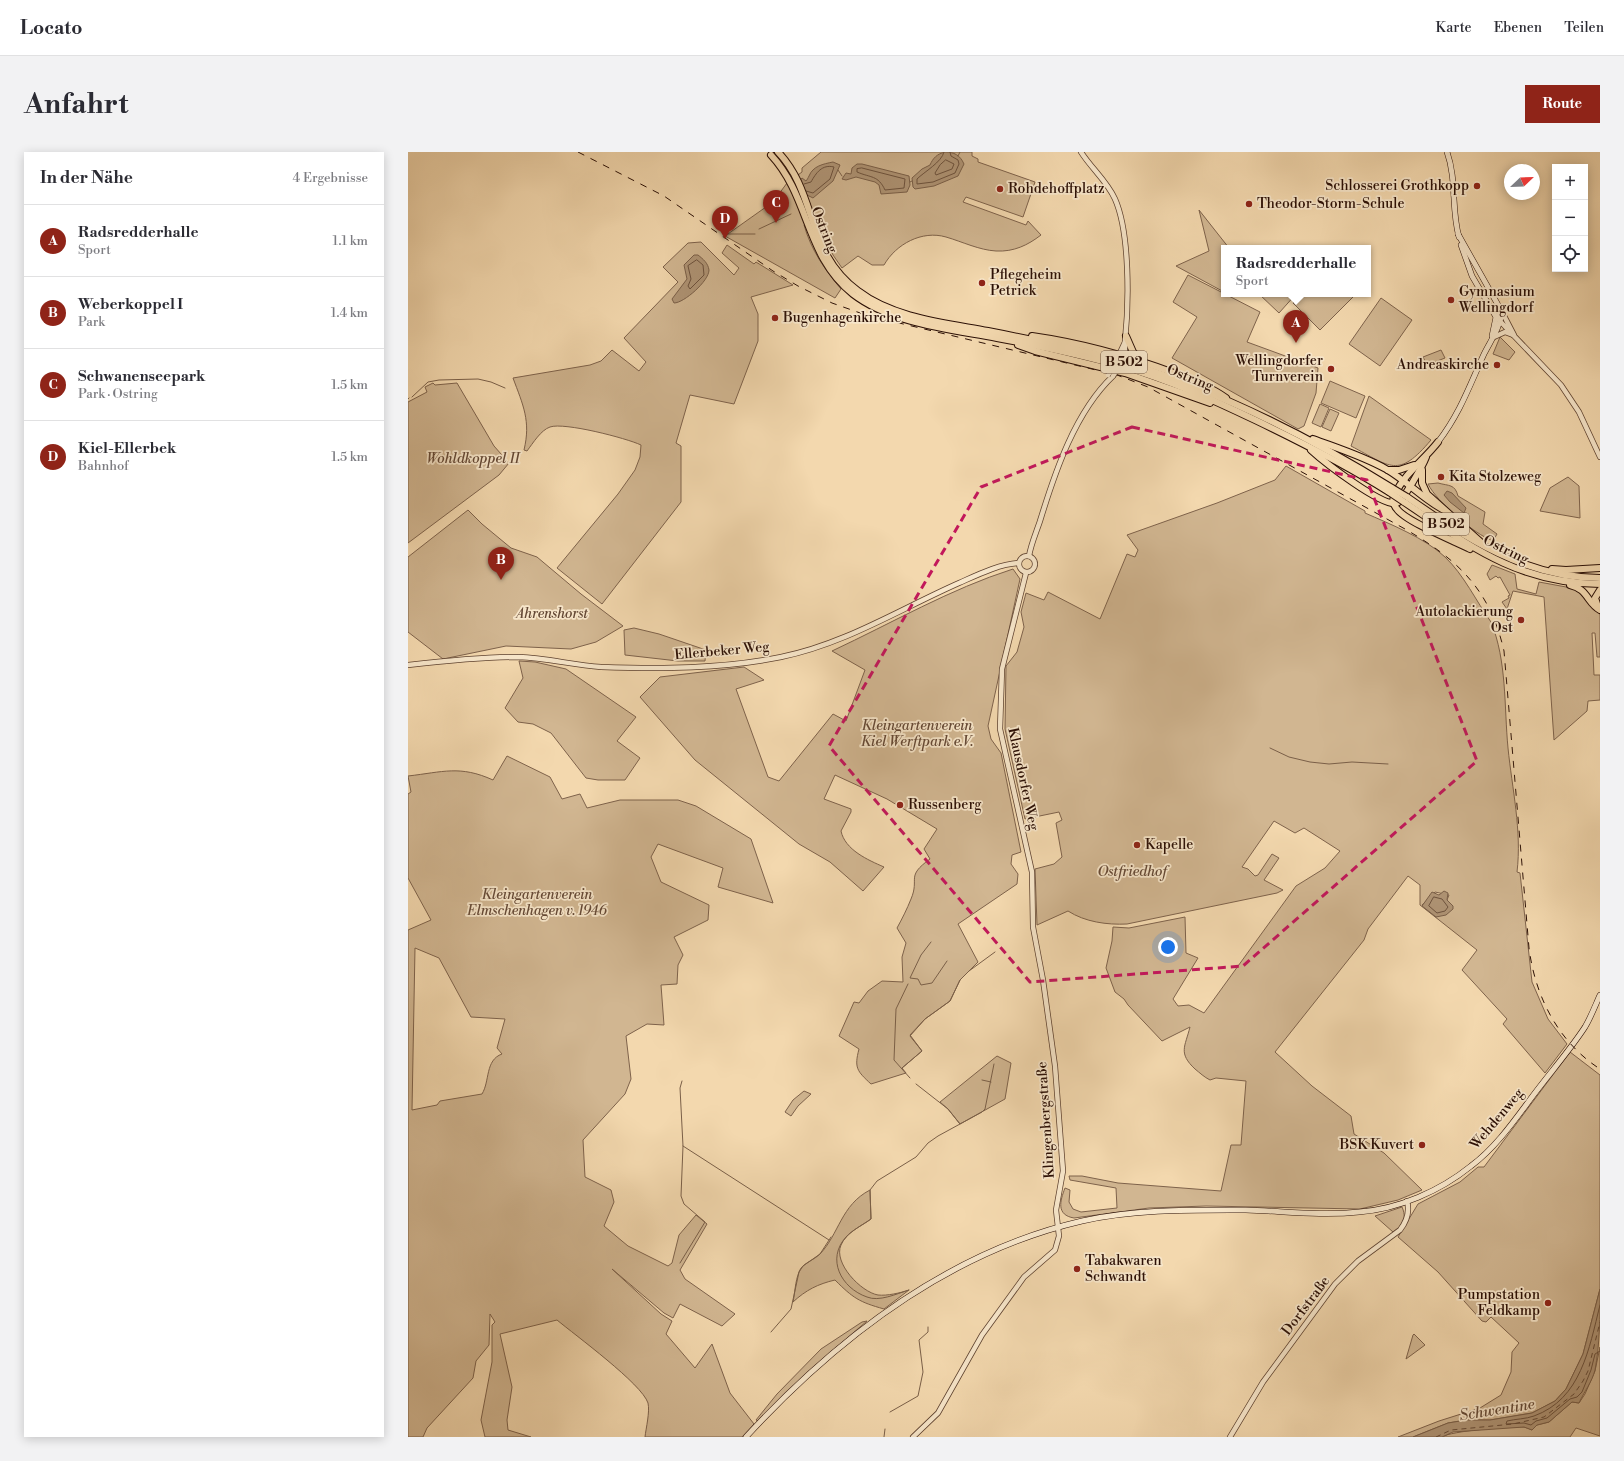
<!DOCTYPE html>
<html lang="de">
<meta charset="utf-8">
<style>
:root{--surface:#fff;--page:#f2f2f3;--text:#2b2b33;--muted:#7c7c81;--line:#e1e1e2;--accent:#8f2418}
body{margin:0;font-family:"Libre Bodoni",serif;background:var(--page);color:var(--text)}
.controls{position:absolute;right:12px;top:12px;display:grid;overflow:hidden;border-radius:0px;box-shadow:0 2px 10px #0003}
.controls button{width:36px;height:36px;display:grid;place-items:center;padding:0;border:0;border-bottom:1px solid var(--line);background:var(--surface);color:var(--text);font:20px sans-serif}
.compass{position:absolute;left:1096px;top:12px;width:36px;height:36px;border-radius:50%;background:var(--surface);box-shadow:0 2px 10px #0003;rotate:67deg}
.you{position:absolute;left:760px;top:795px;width:14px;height:14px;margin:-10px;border:3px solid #fff;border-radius:50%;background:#1a73e8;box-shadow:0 0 0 6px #1a73e833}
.badge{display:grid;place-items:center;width:26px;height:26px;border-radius:50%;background:var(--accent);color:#fff;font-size:13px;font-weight:700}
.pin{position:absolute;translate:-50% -33px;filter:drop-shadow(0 1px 2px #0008)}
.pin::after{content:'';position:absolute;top:21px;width:14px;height:12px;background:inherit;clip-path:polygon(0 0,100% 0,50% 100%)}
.popup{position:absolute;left:813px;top:93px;width:150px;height:52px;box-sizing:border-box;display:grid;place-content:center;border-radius:0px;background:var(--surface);filter:drop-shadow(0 1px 3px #0005);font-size:13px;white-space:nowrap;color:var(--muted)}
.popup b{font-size:15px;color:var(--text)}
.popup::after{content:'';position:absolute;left:50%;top:100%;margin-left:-8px;border:8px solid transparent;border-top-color:var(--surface)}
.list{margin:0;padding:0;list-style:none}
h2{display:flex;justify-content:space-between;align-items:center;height:52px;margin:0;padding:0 16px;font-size:17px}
h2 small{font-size:13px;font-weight:400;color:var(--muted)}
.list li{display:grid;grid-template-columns:26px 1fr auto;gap:12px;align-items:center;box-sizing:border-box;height:72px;padding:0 16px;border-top:1px solid var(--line)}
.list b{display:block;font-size:15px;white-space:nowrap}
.list p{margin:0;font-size:13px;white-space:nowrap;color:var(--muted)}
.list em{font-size:13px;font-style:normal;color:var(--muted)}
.icon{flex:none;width:22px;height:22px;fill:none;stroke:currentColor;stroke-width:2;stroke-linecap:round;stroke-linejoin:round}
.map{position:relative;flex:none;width:1192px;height:1285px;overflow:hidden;border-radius:0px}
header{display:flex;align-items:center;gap:24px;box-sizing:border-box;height:56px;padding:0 20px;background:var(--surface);border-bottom:1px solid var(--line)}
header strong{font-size:19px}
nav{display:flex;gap:22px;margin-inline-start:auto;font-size:14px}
.intro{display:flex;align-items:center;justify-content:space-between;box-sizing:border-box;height:96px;padding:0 24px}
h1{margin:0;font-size:28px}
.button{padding:10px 18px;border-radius:0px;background:var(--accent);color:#fff;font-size:14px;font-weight:700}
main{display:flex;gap:24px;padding:0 24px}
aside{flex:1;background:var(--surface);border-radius:0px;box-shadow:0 2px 10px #0003}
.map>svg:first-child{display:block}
</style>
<header>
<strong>Locato</strong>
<nav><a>Karte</a><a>Ebenen</a><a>Teilen</a></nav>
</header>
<div class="intro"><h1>Anfahrt</h1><a class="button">Route</a></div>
<main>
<aside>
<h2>In der Nähe<small>4 Ergebnisse</small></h2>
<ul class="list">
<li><span class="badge">A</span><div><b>Radsredderhalle</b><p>Sport</p></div><em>1.1 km</em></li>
<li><span class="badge">B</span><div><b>Weberkoppel I</b><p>Park</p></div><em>1.4 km</em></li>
<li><span class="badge">C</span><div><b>Schwanenseepark</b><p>Park · Ostring</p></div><em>1.5 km</em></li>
<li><span class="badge">D</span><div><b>Kiel-Ellerbek</b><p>Bahnhof</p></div><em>1.5 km</em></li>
</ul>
</aside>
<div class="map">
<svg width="1192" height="1285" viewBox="0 0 1192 1285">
<rect width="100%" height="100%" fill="#f3d8ae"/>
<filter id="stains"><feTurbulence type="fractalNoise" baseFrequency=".005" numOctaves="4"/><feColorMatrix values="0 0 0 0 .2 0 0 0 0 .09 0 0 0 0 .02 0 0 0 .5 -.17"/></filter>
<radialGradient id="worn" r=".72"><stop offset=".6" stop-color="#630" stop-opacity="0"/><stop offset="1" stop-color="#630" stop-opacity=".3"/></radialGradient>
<g fill="#d1b691" stroke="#7e624b" fill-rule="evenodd">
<path d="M413,0H564V4L570,7V10L627,30L615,65L558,45L555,50L618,73L620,69L633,83C620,93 606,100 588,99C571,98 555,90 538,85C514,78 488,92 476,113H464L450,104L434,116L425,103L409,69L396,73C403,98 417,118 433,137L427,146L317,84L365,50L379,31L394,20V16Z"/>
<polygon points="791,58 821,96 816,96 816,140 768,114 801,99"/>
<path d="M293,90L326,123L331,116L314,101L319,93L346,112L348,110L385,133L343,145L350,162V189L326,252L282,243L268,291L273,294V350L194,452L149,416L210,342L227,318L232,305L233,293C218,286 156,270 142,275C133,278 125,291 119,299L116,298C123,269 115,253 105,226L182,213L193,209L204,198L231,219L238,210L216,186L270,130L255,115L280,91Z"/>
<polygon points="780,123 852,160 839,190 910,216 908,241 896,274 890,277 764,206 789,165 765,150"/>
<polygon points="851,142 888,142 871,161"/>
<polygon points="894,142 948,142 912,178 885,151"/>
<polygon points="973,146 1004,168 972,214 941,192"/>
<polygon points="1092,185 1107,200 1101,208 1085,202"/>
<polygon points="1033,198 1037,206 1019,213 1015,205"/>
<polygon points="922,229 957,244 948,266 913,251"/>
<polygon points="25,231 27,233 49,231 86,294 101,311 91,323 0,391 0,250 19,240 17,235"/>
<path d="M961,244L1023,288C990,327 983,315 943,294Z"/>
<polygon points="912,252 921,256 913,275 904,271"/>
<polygon points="922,257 931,261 923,279 914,275"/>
<path d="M878,314L957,359V361C982,372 1017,386 1037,405C1056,423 1068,449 1083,470C1099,509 1096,554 1100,596C1104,636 1114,679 1109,720L1112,721L1124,830L1140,867L1159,892L1137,921L1095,872L1099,867L1054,818L1069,798L1012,753V733L1000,724L960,777L956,788L867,900L904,934L943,964L946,982L976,1001L1014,1038L990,1048L952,1057L798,1054L741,1056L666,1066C648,1063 652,1049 657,1036L662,1038L661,1050L665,1057L673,1060L709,1056L708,1036L662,1028L661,1024H674L710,1031L813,1039L823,993H833L838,929L808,926L802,928C796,925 792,921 787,917C770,901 777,895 782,875L754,889L720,853L716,847L707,840L698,816L704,789L705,775L721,776L777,765L778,801L790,806L765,847L770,854L781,853L796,861L888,734L917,716L932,699L896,676L887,681L866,669L834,715L840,717L847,724L850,723L864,702L871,706L856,728L875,738L869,741L719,772C699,773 677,770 660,759L629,773L627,717L646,712L654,705L648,671L654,668L651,660L617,667L597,577L598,514L609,500L616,475L613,460L618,441L636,448L640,440L692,467L719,402L727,405L730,398L719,383L809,351L867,328ZM1027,740L1041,743L1039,748L1045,754L1028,765L1014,753Z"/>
<polygon points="1160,325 1171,334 1172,366 1132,359 1142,336"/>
<path d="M1030,331C1041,334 1047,332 1050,344L1077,360L1075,372L1089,382L1085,389C1066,382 1029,350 1020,332Z"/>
<polygon points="60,358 74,372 103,396 129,405 173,442 215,474 188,490 163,497 98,494 35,507 0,480 0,405"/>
<polygon points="1084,413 1107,422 1109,437 1128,442 1131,430 1169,437 1192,460 1192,505 1189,505 1187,481 1184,481 1186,523 1192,523 1192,548 1180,549 1179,559 1146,588 1136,445 1105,439 1099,457 1094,450 1101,446 1100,444 1102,443 1092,425 1090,426 1088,424 1082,428 1079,422"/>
<path d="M605,417L612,427L580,574L583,587L593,601L613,700L604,703L603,712L610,722L609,732L550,772L570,810L552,828L542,849L517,867L502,883L514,899L494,916L498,921L463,932C449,919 446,916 451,897L431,884L446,850L451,851L460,839L474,829L495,830L494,805L498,791L489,776C494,767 499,757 503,747C512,726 497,725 522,707L516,697L529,677L479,647L427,623L416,647L443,657V660L433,679C437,698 460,708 476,715L455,739L422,710L391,692L287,608L232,545L252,525L336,515L356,528L328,537L360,625L371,629L425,562L438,569L457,518L424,499C484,471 542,437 605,417Z"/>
<polygon points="226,476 251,482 298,498 297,509 270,509 217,503 216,478"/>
<polygon points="111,509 127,510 158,517 228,565 209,589 232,606 217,628 190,628 178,626 143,581 125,572 110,570 97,556 115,526"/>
<path d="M99,604L142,625L154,647L172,642L179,656L212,648H270L288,654L343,687L365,751L310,735L315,716L250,692L243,705L253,730L301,753L300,768L266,785L275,803L270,813L269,832L253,833L256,873L239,872L218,884L223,927L217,942L175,988L177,1025L203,1038L206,1050L196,1074L220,1094L260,1114L264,1111L271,1083L288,1063L299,1072L272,1118L277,1127L327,1162L314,1174L272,1152L265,1166L256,1161L204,1117L253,1162L264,1169L258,1182L287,1216L304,1192L322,1241L346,1272L334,1285H237C238,1276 242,1260 240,1251C234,1232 167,1183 149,1168L92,1182L104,1235L99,1268L100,1278L123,1285H77L73,1268L84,1210V1173L87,1170L82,1162L81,1193L68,1209L65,1226L19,1276L15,1285H0V778L23,768L0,726V642L3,640L0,624C35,620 52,613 85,628ZM7,796L31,806L63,865L97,867L89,896L94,902C77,908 82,929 74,942L32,949L29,953L4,958Z"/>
<polygon points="1162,900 1192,923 1192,1137 1175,1202 1158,1237 1147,1249 1124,1261 1082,1268 1058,1268 1040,1271 1005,1285 990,1285 1031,1269 1072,1256 1093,1243 1103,1220 1104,1200 1111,1191 1083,1165 1078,1170 1074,1169 1030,1120 990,1085 1010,1052 1052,1030 1070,1015 1076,1015"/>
<polygon points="589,904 603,911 597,947 552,972 540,957 532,950"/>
<polygon points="396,939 403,942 390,954 383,964 377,960 385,948"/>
<path d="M462,1038L463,1067C453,1074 438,1081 433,1093C425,1111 453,1140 470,1143C479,1144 492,1141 501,1138L476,1157C451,1150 445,1146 427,1128C410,1132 398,1138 385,1150C387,1141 387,1130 391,1120C394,1111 405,1109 412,1102C431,1082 433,1053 462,1038Z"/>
<path d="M994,1055C999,1066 995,1073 985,1080L967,1064Z"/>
<polygon points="459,1169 403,1217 350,1269 348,1268 369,1242 413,1197 454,1170"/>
<polygon points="1006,1182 1017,1193 998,1207 1005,1183"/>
<path d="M1192,1195V1284L1168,1276L1162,1285H1034C1042,1279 1103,1274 1115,1275C1118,1275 1121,1277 1124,1278L1129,1273L1141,1270L1164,1250L1171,1251L1177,1242L1187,1219Z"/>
</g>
<g fill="#af9475" stroke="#7a5f48">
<path d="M537,0C546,0 552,3 556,12L550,24L526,34L507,37L505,35L504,26L514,17L522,13C525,6 529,2 537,0Z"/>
<path d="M425,10L432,13L425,29L405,46L399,43H388L386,36L394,26L398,29C399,28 400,26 401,24C405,14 415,12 425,10Z"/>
<polygon points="449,12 454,12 501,24 502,33 499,40 473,42 471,33 467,30 448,25 438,28 434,27 438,21 443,22 444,16"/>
<path d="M286,103H290C295,107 300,111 301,118C301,129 276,151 266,151L264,147L279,127L276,113Z"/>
<polygon points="1039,339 1044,341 1058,356 1056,361 1042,350 1036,343"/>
<polygon points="1036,739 1040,741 1039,748 1045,754 1045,757 1038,763 1028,765 1014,754 1024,740 1031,743"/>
<path d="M1192,1137C1192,1164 1192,1192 1187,1218C1184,1230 1176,1240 1171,1251L1164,1250L1141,1270L1129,1273L1124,1278L1116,1275L1045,1280L1034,1285H1005L1040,1271L1058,1268H1082L1124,1261L1147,1249L1158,1237L1175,1202Z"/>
</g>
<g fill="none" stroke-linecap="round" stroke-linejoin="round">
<g stroke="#6d523d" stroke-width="1">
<path d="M536,0C534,10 516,20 509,27V32L525,30L547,21L551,12L550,8L543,4L542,0"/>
<polygon points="538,8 546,12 544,17 528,23 527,21 532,13"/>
<path d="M454,16L497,27L496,36L477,38C470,23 463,26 449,20V17Z"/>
<path d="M396,32L403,30C408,21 414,12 426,15L422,27L405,41L398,39"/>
<polygon points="289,108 295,113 296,123 282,137 280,134 283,127 280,114"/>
<polygon points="1026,745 1034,747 1040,755 1037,759 1029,761 1021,754"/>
<path d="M1192,1153C1181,1197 1173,1247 1126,1264C1118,1267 1107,1267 1099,1269L1098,1272L1116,1271L1123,1273L1128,1269L1139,1266L1162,1247L1169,1245L1174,1240L1183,1218L1187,1202L1192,1199"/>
</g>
<g stroke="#7a5f48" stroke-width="1">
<polyline points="550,4 552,0"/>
<polyline points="430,18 434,24"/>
<polyline points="502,30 504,29"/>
<polyline points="351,77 383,62"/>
<polyline points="320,82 347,82"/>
<polyline points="4,245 20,230 31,228 70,227 83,230 97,236"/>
<polyline points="0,247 1,246"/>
<polyline points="862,596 881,605 902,610 921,612 944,610 980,612"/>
<polyline points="523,790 513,803 502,826 510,827 513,833 524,831 539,809"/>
<polyline points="500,832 488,857 486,908 502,926"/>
<polyline points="494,916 514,899 502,884 517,867 542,849 552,828 561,819 587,800"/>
<polyline points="574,928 583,930"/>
<polyline points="552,972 574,960 577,957 586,912"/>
<polyline points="275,994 421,1088"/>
<polyline points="272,1111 297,1070 276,1052 273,1044 275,994 272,936 274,929"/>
<path d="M501,1138C488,1142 471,1150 459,1145C433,1136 418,1107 438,1085C444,1078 455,1073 463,1067L462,1038L469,1029L508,1005L520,991L530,984L552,972L540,957L508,932"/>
<polyline points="363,1180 383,1157 391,1120 395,1114 412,1102 423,1085"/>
<polyline points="482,1260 510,1244 515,1220 511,1188 520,1180 520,1175"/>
<polyline points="476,1285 477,1277"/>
</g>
<polyline stroke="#664b37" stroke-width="1" stroke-dasharray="5 4" stroke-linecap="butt" points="1028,1285 1043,1278 1105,1272 1136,1265 1166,1242 1175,1229 1180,1219 1192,1170"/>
<defs>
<g id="tertiary">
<path d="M673,0C683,16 699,29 707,47C722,81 721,151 717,189C717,195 718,200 715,206"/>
<polyline points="1106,183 1094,160 1088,165 1153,233 1171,260 1192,305"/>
<polyline points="1086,185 1097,180 1105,183"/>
<polyline points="710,205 717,190"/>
<circle cx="619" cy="412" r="8"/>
<path d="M621,404C623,392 628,381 632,369C647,320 667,260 705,224"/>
<path d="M0,513C36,509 74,505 111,505C138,506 165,513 193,515C253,517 314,517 373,505C437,492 492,457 551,431C569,423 591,412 611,411"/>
<polyline points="505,1285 530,1261 574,1183 616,1125 647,1098 651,1084 648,1058 655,1019 647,914 635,828 625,775 624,720 592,577 594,517 618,421"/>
<path d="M822,1285L855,1230L927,1132L950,1109L992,1078C999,1069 1002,1060 999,1049"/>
</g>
<g id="secondary">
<path d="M1039,0C1049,28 1043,57 1051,85"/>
<polyline points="1053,93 1064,124 1088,165 1084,184"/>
<path d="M1030,290C1052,261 1061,235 1076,202C1083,188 1092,176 1094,160L1050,82"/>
<path d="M338,1285C429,1186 540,1100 674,1069C728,1057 783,1058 838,1058C875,1059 913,1064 951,1060C991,1057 1032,1039 1063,1014C1086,997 1104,972 1121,949C1139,924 1160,901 1177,875C1183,865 1187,854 1192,843"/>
</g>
<g id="trunk">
<path d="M370,0C410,42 397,100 450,139C485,166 537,171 580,179C621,187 662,195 703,206C802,235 897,282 984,336"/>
<path d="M363,3C402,45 397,104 445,142C484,172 542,177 589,186C632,194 675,203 716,215C762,228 805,248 847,268C893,290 938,313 981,340"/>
<path d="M624,184C673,191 720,204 766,221C784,228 803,235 818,246"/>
<polyline points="718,184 725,200 733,209"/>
<polyline points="610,193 627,199 717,221 802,251"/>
<path d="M905,287C929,296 955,304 978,317C999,329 1015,347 1036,358"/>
<path d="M1030,290C1016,308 997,321 987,342C984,347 985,353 989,357C997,369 1046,389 1062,397"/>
<path d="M903,298C915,309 975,356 989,351C995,349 1015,313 1018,305"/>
<polyline points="980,318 991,318 1006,313"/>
<polyline points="1014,318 1014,331 1019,342 1076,393"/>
<path d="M999,345C1058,386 1117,426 1192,426"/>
<path d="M996,350C1062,394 1109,431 1192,432"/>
<polyline points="1144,417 1158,418 1192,416"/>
<path d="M1162,433C1180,437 1179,451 1192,458"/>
<polyline points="1190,455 1187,446 1192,438"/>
</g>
</defs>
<use href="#tertiary" stroke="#5d412f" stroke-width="6"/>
<use href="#secondary" stroke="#2b0f05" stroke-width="6"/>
<use href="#trunk" stroke="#2b0f05" stroke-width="8"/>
<use href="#tertiary" stroke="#f7e6ca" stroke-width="4.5"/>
<use href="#secondary" stroke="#f7e6ca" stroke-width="5"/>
<use href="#trunk" stroke="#f3d8ae" stroke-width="6"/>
<path stroke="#2b0f05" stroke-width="1" stroke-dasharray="7 7" stroke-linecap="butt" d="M170,0L256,44L365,119L390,134L424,151L455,162L487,170L709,223L740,235L997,377C1049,407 1082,437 1096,499L1121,796C1127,844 1150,890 1192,917"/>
<defs>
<g id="tertiary-bridge">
<polyline points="705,215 710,205"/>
<polyline points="710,216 715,206"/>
<polyline points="700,223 703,219"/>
<polyline points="705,224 707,221"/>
</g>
<g id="trunk-bridge">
<polyline points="984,336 999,345"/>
<polyline points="981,340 996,350"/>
</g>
</defs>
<use href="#tertiary-bridge" stroke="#5d412f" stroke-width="6" stroke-linecap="butt"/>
<use href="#trunk-bridge" stroke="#2b0f05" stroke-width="8" stroke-linecap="butt"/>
<use href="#tertiary-bridge" stroke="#f7e6ca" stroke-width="4.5"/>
<use href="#trunk-bridge" stroke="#f3d8ae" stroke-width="6"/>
</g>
<path fill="none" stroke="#c2185b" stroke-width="3" stroke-dasharray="8 5" stroke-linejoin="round" d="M724,275L959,328L1069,609L835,814L622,830L421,594L573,335Z"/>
<g fill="#8f2418" stroke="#f7e6ca" stroke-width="1.5">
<circle cx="1069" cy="34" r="4"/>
<circle cx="592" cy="37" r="4"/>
<circle cx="841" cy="52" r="4"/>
<circle cx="574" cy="131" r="4"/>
<circle cx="1043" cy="148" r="4"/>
<circle cx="367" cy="166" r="4"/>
<circle cx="1089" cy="213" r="4"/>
<circle cx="923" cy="217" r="4"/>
<circle cx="1033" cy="325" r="4"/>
<circle cx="1113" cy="468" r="4"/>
<circle cx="492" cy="653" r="4"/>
<circle cx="729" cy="693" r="4"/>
<circle cx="1014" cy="993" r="4"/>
<circle cx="669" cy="1117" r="4"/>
<circle cx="1140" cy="1151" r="4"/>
</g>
<g text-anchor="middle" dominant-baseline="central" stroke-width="3.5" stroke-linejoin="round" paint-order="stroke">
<g fill="#f7e6ca" stroke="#685040" stroke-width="1">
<rect x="693" y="199" width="46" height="22" rx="3"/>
<rect x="1015" y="361" width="46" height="22" rx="3"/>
</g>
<g font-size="13" font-weight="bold" fill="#2b0f05">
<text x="716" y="210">B 502</text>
<text x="1038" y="372">B 502</text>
</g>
<g font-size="14" fill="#2b0f05" stroke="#f7e6ca" text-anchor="start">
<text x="1061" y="34" text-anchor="end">Schlosserei Grothkopp</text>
<text x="600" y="37">Rohdehoffplatz</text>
<text x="849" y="52">Theodor-Storm-Schule</text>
<text x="582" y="123">Pflegeheim<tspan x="582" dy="16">Petrick</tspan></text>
<text x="1051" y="140">Gymnasium<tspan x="1051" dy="16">Wellingdorf</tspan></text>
<text x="375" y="166">Bugenhagenkirche</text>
<text x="915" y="209" text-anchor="end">Wellingdorfer<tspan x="915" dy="16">Turnverein</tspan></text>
<text x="1081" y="213" text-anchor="end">Andreaskirche</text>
<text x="1041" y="325">Kita Stolzeweg</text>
<text x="1105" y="460" text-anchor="end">Autolackierung<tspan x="1105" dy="16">Ost</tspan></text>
<text x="500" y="653">Russenberg</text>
<text x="737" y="693">Kapelle</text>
<text x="1006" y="993" text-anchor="end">BSK Kuvert</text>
<text x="677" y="1109">Tabakwaren<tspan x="677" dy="16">Schwandt</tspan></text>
<text x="1132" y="1143" text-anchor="end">Pumpstation<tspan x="1132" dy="16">Feldkamp</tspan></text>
</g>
<g font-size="14" fill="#2b0f05" stroke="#f7e6ca">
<text transform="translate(416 78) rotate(68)">Ostring</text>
<text transform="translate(782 226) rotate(22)">Ostring</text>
<text transform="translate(1098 398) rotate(26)">Ostring</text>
<text transform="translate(314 499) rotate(-5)">Ellerbeker Weg</text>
<text transform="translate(615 627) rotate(78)">Klausdorfer Weg</text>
<text transform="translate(1089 967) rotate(-50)">Wehdenweg</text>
<text transform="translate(638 968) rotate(-94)">Klingenbergstraße</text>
<text transform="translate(898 1154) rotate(-53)">Dorfstraße</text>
</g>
<g font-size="14" font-style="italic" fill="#654936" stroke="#f7e6ca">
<text x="65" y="307">Wohldkoppel II</text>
<text x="144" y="462">Ahrenshorst</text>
<text x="509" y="574">Kleingartenverein<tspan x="509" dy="16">Kiel Werftpark e.V.</tspan></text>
<text x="724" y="720">Ostfriedhof</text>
<text x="129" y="743">Kleingartenverein<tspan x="129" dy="16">Elmschenhagen v. 1946</tspan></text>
</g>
<g font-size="15" font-style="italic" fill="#664b37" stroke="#f7e6ca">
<text transform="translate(1089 1258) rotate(-9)">Schwentine</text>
</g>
</g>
<rect width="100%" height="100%" filter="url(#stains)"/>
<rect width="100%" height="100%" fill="url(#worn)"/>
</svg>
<div class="controls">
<button>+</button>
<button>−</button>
<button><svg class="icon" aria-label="locate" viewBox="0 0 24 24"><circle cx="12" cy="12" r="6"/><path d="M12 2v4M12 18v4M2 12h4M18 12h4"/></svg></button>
</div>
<svg class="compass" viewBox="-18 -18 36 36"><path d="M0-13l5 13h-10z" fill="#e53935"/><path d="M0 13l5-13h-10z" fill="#7c7c81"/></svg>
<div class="you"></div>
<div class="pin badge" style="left:888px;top:191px">A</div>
<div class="popup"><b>Radsredderhalle</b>Sport</div>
<div class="pin badge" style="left:93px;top:428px">B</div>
<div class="pin badge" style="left:368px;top:71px">C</div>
<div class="pin badge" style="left:317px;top:87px">D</div>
</div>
</main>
